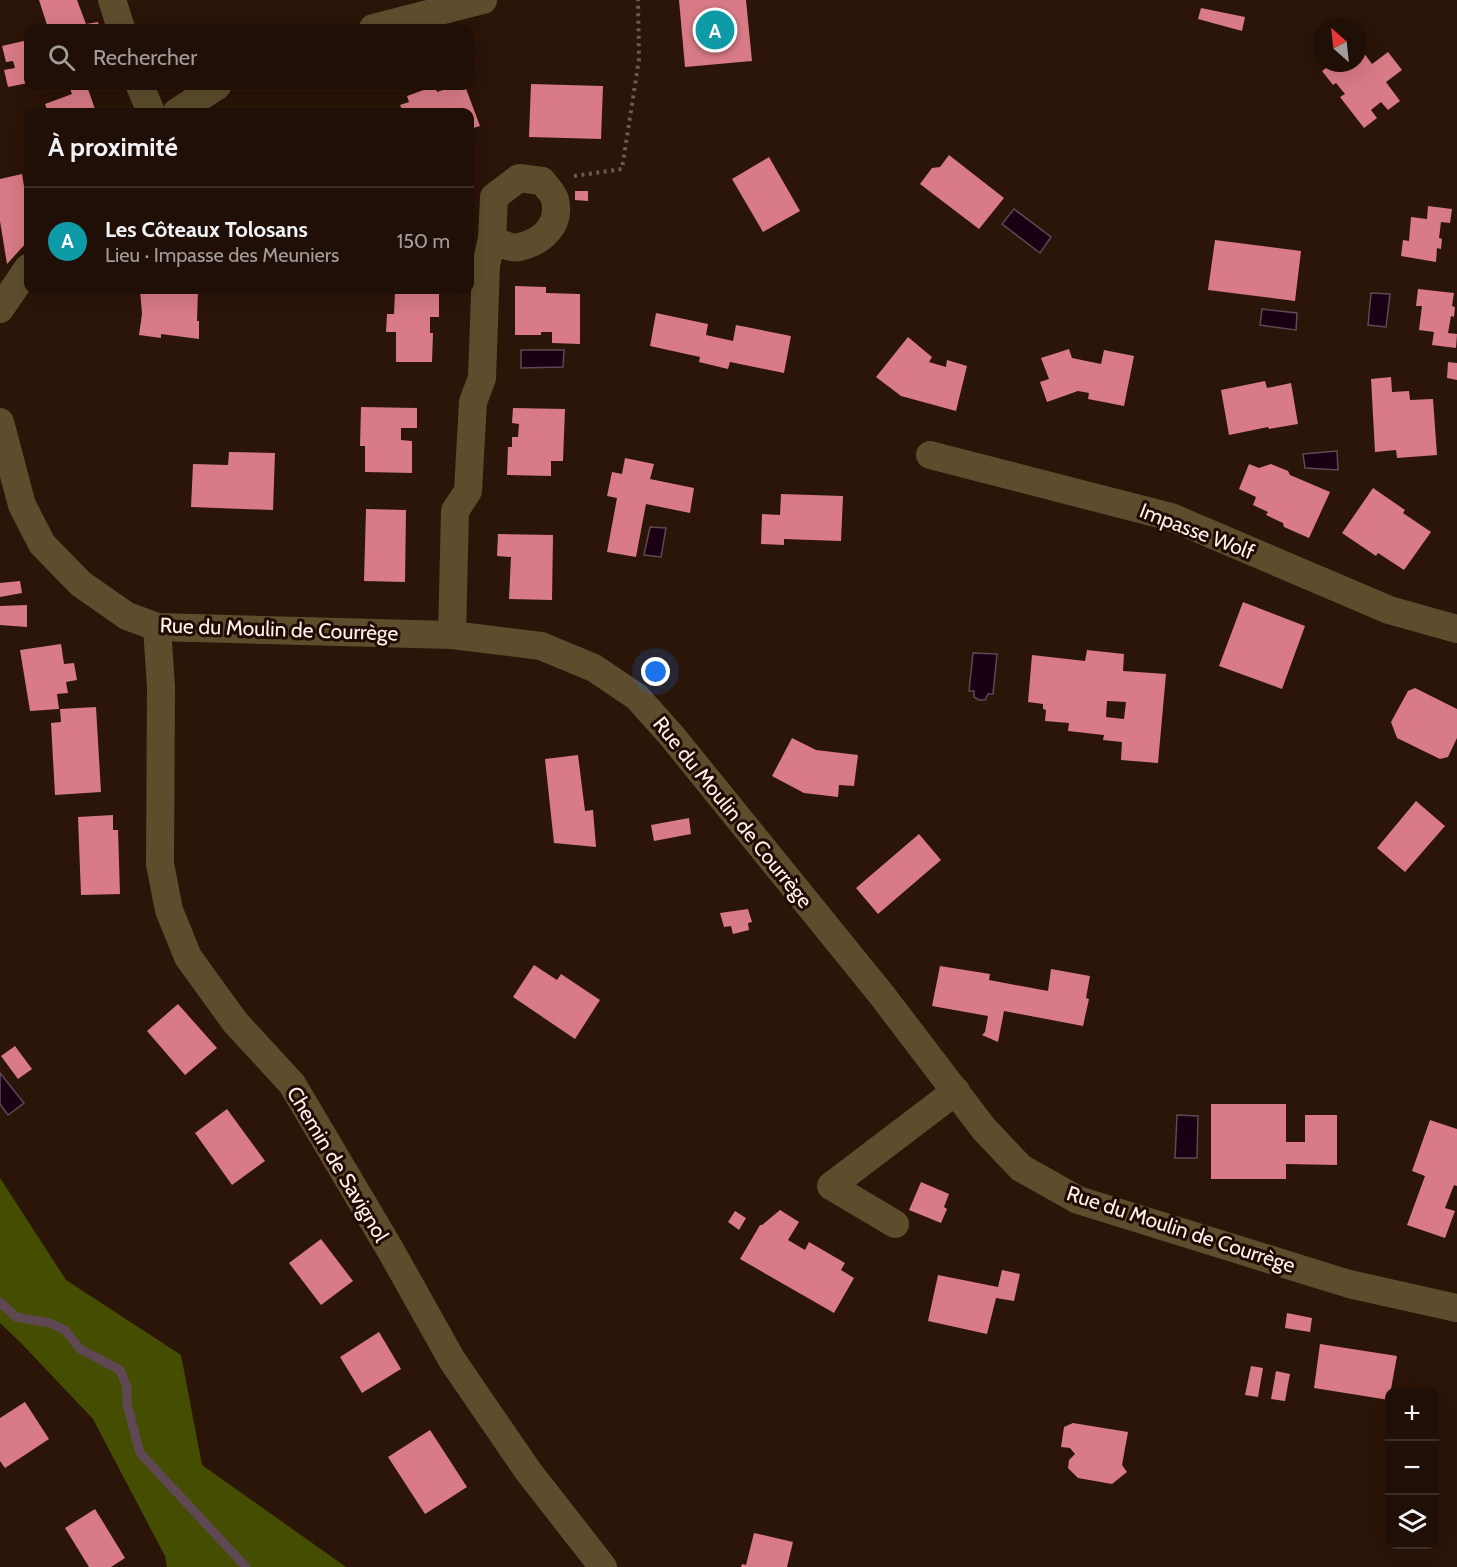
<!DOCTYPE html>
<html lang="fr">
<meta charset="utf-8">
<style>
:root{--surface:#200f06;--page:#281810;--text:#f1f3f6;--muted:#a29c9b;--line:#3d2f28;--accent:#0f766e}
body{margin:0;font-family:Cabin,sans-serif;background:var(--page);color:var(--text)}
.controls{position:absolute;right:18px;bottom:18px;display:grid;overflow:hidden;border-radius:12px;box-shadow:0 6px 24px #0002}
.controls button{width:54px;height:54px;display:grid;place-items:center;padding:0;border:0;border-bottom:2px solid var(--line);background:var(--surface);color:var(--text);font:30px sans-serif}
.compass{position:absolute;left:1313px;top:18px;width:54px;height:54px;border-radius:50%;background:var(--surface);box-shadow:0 6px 24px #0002;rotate:333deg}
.you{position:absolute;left:656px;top:672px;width:21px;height:21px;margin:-15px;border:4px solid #fff;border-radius:50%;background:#1a73e8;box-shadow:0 0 0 9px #1a73e833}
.badge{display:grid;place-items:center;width:39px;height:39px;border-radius:50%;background:var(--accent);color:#fff;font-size:20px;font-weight:700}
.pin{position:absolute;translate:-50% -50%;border:3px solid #fff;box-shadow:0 2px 6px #0006}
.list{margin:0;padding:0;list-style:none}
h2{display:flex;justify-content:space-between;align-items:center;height:78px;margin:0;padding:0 24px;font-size:26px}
h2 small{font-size:20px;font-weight:400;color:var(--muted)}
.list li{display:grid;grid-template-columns:39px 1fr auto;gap:18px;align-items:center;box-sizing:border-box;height:108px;padding:0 24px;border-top:2px solid var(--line)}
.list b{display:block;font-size:22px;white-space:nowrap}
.list p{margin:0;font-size:20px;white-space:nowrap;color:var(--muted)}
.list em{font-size:20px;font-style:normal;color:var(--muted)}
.icon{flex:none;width:33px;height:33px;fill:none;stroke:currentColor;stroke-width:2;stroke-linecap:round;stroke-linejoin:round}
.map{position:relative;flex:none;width:1457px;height:1567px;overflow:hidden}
.search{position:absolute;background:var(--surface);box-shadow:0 6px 24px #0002;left:24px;top:24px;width:450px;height:66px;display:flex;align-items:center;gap:15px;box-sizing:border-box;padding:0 21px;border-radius:12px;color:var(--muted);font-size:22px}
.panel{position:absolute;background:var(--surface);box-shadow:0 6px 24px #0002;left:24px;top:108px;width:450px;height:186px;border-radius:12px}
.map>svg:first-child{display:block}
</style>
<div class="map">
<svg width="1457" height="1567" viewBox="0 0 1457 1567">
<rect width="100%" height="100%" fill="#2b1408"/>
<polygon fill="#454e00" points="0,1178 66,1280 181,1355 202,1465 346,1567 167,1567 165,1556 93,1419 21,1343 0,1323"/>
<g fill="#1b0014" stroke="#5f4854" stroke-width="1.5">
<polygon points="1014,209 1051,237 1040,253 1002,224"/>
<polygon points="1371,293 1390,294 1386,327 1368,325"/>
<polygon points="1262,309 1297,313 1296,330 1260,325"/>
<polygon points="521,350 564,350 563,367 521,368"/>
<polygon points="1337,451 1338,470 1305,468 1303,454"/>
<polygon points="650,527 666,528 661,557 644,555"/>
<polygon points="973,653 997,654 993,694 988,694 985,700 979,700 974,697 974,691 969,691"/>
<polygon points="0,1073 24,1103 8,1115 0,1104"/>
<polygon points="1177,1115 1198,1116 1197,1158 1175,1158"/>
</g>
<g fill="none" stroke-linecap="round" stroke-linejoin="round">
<polyline stroke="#5f4854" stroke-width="9" points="0,1302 16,1317 50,1323 65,1330 80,1349 120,1370 127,1387 127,1404 140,1453 246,1567"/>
</g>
<g fill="#d97b86" fill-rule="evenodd">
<polygon points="39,0 77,0 86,24 98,22 100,28 48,28"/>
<polygon points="679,0 746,0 752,61 685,67"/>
<polygon points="1201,8 1245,17 1242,31 1198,19"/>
<polygon points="28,40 28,83 8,87 4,70 15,68 13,61 6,62 2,46"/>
<polygon points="1358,45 1372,64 1388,52 1402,70 1386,82 1400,101 1388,110 1381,102 1371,110 1377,118 1364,128 1340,97 1345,94 1336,83 1333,85 1322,71 1333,63 1358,63"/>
<polygon points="531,84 603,86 601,139 529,137"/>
<polygon points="69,86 87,86 96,112 48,112 45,104 72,94"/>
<polygon points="435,86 437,92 455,86 465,86 480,126 470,129 470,112 403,112 400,105 409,102 407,96"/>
<polygon points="949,155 1004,198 979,229 920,184 932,168 940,167"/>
<polygon points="769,157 800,211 763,232 732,179"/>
<polygon points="22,174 28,211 28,241 7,264 0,221 0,179"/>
<polygon points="575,191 588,191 588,201 575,200"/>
<polygon points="1428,206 1452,209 1450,223 1441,222 1439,238 1442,239 1441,249 1437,248 1436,262 1401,256 1403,240 1409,241 1411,217 1427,219"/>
<polygon points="1215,240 1301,251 1295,301 1208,290"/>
<polygon points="515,286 546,287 546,293 580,294 580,344 552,343 552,332 541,332 541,335 515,335"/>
<polygon points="1418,289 1454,293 1452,306 1455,307 1454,317 1451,316 1448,333 1457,334 1456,348 1432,345 1434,332 1419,330 1422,306 1416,306"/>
<polygon points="140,290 198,290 197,321 199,321 199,339 161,334 161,338 139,335 142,314"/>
<polygon points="395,292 439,293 439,317 430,317 430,333 433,333 432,362 396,362 396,332 386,332 387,314 394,314"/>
<polygon points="656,313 708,324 706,335 733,341 736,325 791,336 784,373 730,362 728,369 699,362 700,357 650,346"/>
<polygon points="908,337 932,357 929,362 946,367 947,360 967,366 956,411 901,396 876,377"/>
<polygon points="1069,349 1072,358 1101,364 1104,350 1134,356 1124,406 1088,399 1089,393 1078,391 1047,402 1040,382 1049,379 1041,358"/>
<polygon points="1448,362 1457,363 1457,380 1447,378"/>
<polygon points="1391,377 1392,392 1409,391 1410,400 1433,399 1437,455 1397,458 1396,450 1375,452 1371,379"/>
<polygon points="1265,381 1267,388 1291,383 1298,424 1269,429 1268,427 1229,435 1221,390"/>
<polygon points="361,407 417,408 417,428 401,428 401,440 412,441 412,473 365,472 365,446 360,446"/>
<polygon points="513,408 565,409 563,461 551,461 551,476 507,475 508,447 512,447 512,437 518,437 519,424 512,423"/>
<polygon points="229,452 275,453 273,510 191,507 193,464 228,465"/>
<polygon points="625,458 654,464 650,479 694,488 690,513 646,504 636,557 607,552 617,498 607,496 612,472 622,474"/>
<polygon points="1249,464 1259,468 1271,464 1288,471 1290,475 1330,492 1309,538 1284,527 1283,523 1266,515 1268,512 1253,505 1256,497 1239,489"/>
<polygon points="1373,488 1405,510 1403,513 1431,532 1404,570 1378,553 1376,556 1342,533"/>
<polygon points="781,494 843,496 841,541 784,539 784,545 761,544 762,514 780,515"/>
<polygon points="366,509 406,510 405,582 364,581"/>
<polygon points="498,534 553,535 552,600 509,599 511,557 497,556"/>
<polygon points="20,581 22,593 0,597 0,583"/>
<polygon points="1243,602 1305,626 1282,689 1219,666"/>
<polygon points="27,605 27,627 0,625 0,606"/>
<polygon points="61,644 64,664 74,663 77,680 66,682 68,693 57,694 59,709 30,711 20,650"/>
<path d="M1087,650L1124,654L1123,671L1166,674L1158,763L1121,760L1122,742L1103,740L1104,735L1068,731L1069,723L1045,721L1046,710L1043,709V704L1028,702L1032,655L1085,661ZM1107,701L1126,702L1124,719L1106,717Z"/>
<polygon points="1415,688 1457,709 1457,738 1448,757 1440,759 1397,738 1391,722 1408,691"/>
<polygon points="96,707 101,792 55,795 51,723 61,722 60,709"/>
<polygon points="792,738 816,750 858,755 854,786 839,785 838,797 804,793 772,776"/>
<polygon points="578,755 585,811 593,810 596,847 554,843 545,759"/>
<polygon points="1416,801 1445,826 1405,872 1377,848"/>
<polygon points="113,815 113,830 118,830 120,894 81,895 78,817"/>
<polygon points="689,818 691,834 654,841 651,825"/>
<polygon points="919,834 941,860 878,914 856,888"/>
<polygon points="748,909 752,922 748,923 749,930 733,934 731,926 724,927 720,913"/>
<polygon points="534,965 557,980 561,974 600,1000 575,1039 513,997"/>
<polygon points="940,966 990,974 989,980 1048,991 1051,969 1090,976 1086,998 1089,999 1083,1026 1004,1011 998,1042 982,1035 985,1032 988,1016 932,1006"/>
<polygon points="178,1004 217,1048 185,1075 147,1031"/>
<polygon points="15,1046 32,1069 18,1079 1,1056"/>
<polygon points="1211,1104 1286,1104 1286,1142 1305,1142 1305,1115 1337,1115 1337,1165 1286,1164 1286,1179 1211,1179"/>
<polygon points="227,1109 265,1161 232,1185 195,1133"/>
<polygon points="1430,1120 1457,1129 1457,1186 1454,1185 1445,1208 1455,1211 1445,1238 1407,1225 1425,1176 1412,1171"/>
<polygon points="921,1182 949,1194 944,1207 947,1209 941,1223 909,1210"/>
<polygon points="780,1210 799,1222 788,1240 805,1250 809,1242 845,1263 841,1270 854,1278 834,1313 740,1259 760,1225 762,1225"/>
<polygon points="735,1211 746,1218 739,1230 728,1222"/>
<polygon points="321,1239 353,1281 321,1305 289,1263"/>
<polygon points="1002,1270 1020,1274 1014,1301 996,1298 987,1334 928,1321 938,1275 998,1287"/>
<polygon points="1287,1313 1312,1318 1310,1332 1285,1328"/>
<polygon points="379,1332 401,1369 362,1393 340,1357"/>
<polygon points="1320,1344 1397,1356 1389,1400 1314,1388"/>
<polygon points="1251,1366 1263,1368 1258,1397 1245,1395"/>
<polygon points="1276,1371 1290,1374 1285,1401 1271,1399"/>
<polygon points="25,1402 49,1439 5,1468 0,1461 0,1418"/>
<polygon points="1073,1423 1128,1432 1122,1465 1127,1472 1112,1484 1078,1478 1068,1468 1069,1460 1075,1454 1070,1448 1061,1447 1064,1427"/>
<polygon points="430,1430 467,1487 425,1514 388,1457"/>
<polygon points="95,1509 125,1558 111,1567 89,1567 65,1528"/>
<polygon points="754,1533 793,1542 787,1567 741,1567 742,1564 746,1565"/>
</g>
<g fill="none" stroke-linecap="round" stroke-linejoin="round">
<polyline stroke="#6e594f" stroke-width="4" stroke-dasharray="3 4.5" stroke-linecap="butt" points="574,176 622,169 639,59 638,0"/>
<g stroke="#5e4d2d" stroke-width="28">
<polyline points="112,0 121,28"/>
<polyline points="373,28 483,0"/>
<polyline points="140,86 151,112"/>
<polyline points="177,112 217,86"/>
<polyline points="0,309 28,268"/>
<polyline points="0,422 22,505 42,544 81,584 127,616 157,627 452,635 541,646 594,668 637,697 671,735 881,994 984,1129 1021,1168 1078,1200 1349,1284 1457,1308"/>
<polyline points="930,455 1171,517 1389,610 1457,629"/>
<polyline points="157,627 161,687 160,864 169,910 188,957 235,1022 292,1084 391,1251 452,1360 528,1471 603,1567"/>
<path d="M452,635L455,511L468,491L473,402L482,378L486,265L492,239L494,197L519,178L542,181C546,186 554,194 555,200C561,225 542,242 519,247C510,249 500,243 492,239"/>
<polyline points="895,1224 831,1186 956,1091"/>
</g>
</g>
<g text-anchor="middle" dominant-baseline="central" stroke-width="6" stroke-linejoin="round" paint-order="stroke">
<g font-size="21" fill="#fff1eb" stroke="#210b02">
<text transform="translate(1197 531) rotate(21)">Impasse Wolf</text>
<text transform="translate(279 629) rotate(2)">Rue du Moulin de Courrège</text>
<text transform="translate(733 812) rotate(51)">Rue du Moulin de Courrège</text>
<text transform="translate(338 1164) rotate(59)">Chemin de Savignol</text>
<text transform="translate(1181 1229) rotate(18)">Rue du Moulin de Courrège</text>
</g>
</g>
</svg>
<div class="controls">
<button>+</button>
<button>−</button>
<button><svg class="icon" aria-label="layers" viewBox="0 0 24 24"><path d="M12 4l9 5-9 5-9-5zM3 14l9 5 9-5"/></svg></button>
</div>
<svg class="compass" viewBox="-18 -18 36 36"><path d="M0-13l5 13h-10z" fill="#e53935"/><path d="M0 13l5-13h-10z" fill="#a29c9b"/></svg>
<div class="you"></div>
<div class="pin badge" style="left:715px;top:30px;background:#0f9aa8">A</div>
<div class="search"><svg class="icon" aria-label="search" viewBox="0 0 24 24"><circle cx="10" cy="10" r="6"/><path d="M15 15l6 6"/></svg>Rechercher</div>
<section class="panel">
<h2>À proximité<small></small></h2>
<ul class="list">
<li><span class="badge" style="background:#0f9aa8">A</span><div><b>Les Côteaux Tolosans</b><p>Lieu · Impasse des Meuniers</p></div><em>150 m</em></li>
</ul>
</section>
</div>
